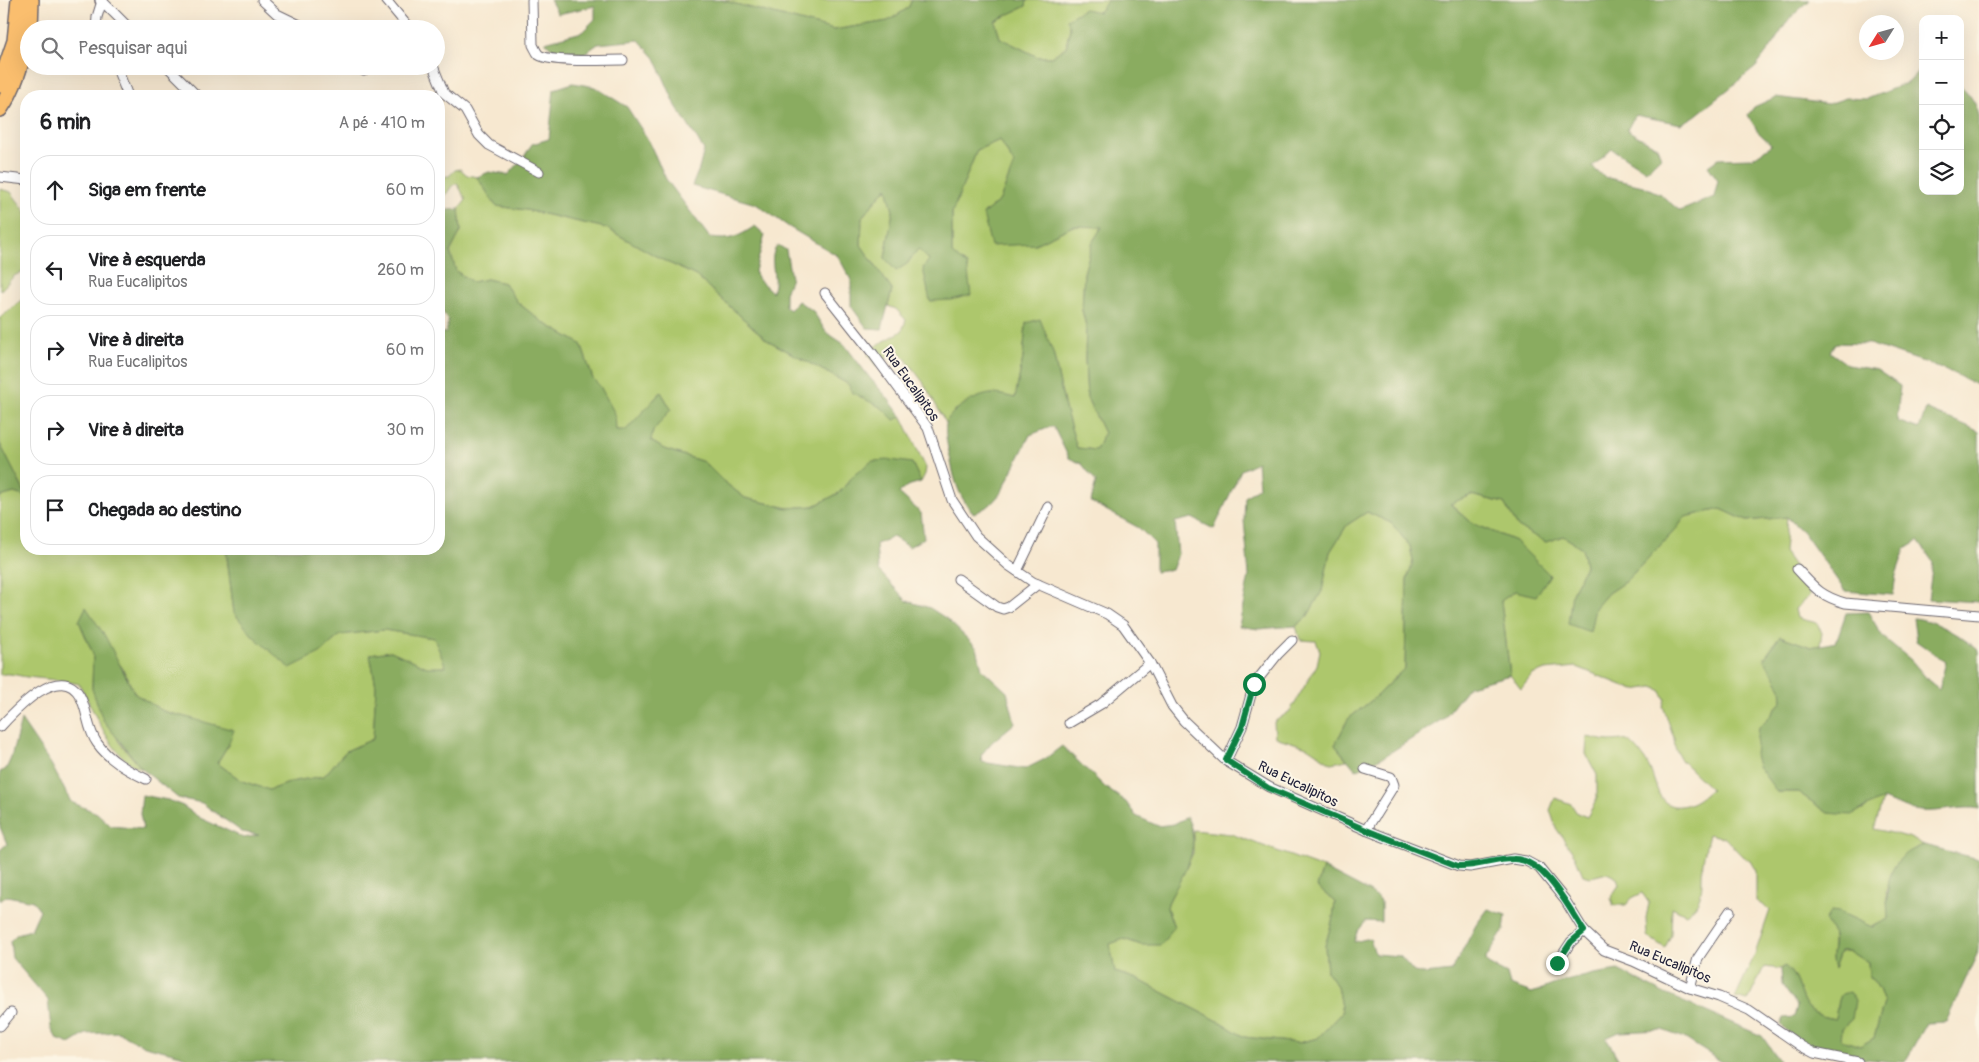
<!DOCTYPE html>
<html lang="pt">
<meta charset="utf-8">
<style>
:root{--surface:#fff;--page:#f6f6f6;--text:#202124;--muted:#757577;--line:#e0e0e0}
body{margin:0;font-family:Pangolin,sans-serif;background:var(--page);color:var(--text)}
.controls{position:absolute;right:15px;top:15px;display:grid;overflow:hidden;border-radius:10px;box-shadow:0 5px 20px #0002}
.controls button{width:45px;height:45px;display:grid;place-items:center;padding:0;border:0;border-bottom:1px solid var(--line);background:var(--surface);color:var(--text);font:25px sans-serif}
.compass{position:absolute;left:1859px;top:15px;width:45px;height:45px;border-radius:50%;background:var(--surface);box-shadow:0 5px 20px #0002;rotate:233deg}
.stop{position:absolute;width:15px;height:15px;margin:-11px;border:4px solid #0b8043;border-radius:50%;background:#fff}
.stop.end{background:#0b8043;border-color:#fff;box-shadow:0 1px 5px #0008}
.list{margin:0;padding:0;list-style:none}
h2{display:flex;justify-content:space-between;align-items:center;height:65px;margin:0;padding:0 20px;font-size:21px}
h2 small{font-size:16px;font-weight:400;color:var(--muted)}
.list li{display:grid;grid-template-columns:32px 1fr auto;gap:15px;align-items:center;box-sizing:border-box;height:70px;margin:0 10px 10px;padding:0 10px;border:1px solid var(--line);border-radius:20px}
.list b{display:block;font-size:19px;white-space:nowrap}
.list p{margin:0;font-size:16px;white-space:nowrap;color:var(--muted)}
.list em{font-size:16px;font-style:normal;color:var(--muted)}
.icon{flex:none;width:28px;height:28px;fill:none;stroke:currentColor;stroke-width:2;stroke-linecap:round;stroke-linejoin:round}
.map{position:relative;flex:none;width:1979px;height:1062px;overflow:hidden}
.search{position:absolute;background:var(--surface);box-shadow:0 5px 20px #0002;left:20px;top:20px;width:425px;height:55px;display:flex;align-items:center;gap:12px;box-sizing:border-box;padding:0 18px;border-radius:28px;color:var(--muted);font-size:19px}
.panel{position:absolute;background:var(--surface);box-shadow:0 5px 20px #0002;left:20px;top:90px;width:425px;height:465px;border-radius:20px}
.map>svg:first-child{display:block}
</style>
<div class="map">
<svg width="1979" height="1062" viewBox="0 0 1979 1062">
<rect width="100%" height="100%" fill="#fcf5e5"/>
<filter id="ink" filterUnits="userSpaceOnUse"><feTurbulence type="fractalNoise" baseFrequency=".02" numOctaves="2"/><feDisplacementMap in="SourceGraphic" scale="10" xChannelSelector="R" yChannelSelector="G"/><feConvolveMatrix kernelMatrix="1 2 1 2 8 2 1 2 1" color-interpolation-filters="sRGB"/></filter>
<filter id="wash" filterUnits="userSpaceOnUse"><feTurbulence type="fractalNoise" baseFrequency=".0096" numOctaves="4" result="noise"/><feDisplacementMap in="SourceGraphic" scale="20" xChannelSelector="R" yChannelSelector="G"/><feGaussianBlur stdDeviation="1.12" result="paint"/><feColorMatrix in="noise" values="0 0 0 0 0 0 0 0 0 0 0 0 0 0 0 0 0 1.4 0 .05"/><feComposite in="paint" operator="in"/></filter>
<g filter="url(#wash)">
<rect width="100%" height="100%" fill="#f7e8d0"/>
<g fill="#adc76c" stroke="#687454">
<polygon points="721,0 912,0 908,8 888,21 834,30"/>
<polygon points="1027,0 1108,0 1108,1 1099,12 1070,28 1066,47 1051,57 1038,57 1000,38 995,21 1026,6"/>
<polygon points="1000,140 1014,164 1000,200 983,214 1035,244 1073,226 1103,226 1093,242 1084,273 1082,310 1086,326 1085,359 1087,398 1104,433 1096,450 1077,448 1065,408 1053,352 1026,324 1023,358 1015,398 991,394 955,410 946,423 923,382 898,349 877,367 868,355 874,347 902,331 906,320 896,309 888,306 892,290 861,245 862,217 888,186 893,211 885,258 907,264 918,248 929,260 952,254 952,213 977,150"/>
<polygon points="460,169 467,175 477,177 496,206 526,210 606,228 663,260 696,276 767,340 848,384 882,408 894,419 902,417 926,468 925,474 921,482 912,463 854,475 839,493 814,506 788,508 745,498 723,481 704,462 664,449 651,441 653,431 671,409 661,392 626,431 616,430 600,386 593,379 581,344 544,323 518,303 504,283 487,279 472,282 456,271 450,252 461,231 459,209 466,200 457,183 452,186 445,196 439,194 439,177 449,176 455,170"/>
<polygon points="0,189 11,192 26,212 26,270 14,276 0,291"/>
<polygon points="26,297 26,495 0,444 0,318"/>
<path d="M14,493L26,497V549H226L234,613L320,653L340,635L384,630L434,638L447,667L427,668L391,651L370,654L376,686L373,739L346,751L324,776L295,781L269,790L242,781L217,763L228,745L196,720L163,711L135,694L122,667L79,621L93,654L92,688L119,742L142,769C111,760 94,709 79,684C62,680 45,679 27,677C18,676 9,672 0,675V497Z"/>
<path d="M1471,495L1504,503L1518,527L1546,542L1563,536L1582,548L1585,566L1572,593L1590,631L1594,608L1608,593L1626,581L1677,528L1685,517L1721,509L1747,521L1787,517L1784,552L1809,587V596L1795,609L1797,618L1817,623L1822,633L1820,645L1811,647L1780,636L1782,700L1771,715L1758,728L1777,792H1798L1828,813L1863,810L1871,804L1883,799L1874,829L1908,837L1924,845L1914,849L1886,890L1889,919L1872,927L1839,912L1831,928C1836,943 1829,954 1834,968L1840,952L1849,951L1868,963L1869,975L1879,989L1884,1003L1874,1038L1860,1046L1841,1040L1842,1028L1852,1019L1838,1000L1835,1019C1790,1012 1808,986 1785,966L1781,969L1764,967L1748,1001L1735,998L1755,954L1770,910L1756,901V871L1750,861L1742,856L1725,838L1709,834C1707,844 1704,853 1703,862C1700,885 1707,898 1686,914L1672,907L1671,935L1665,948L1647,936L1646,918L1649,903L1642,893L1632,898L1626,905H1613L1611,897L1619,885L1617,878L1607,873L1591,877L1583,875L1575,856L1556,828L1550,810L1555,798L1571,804L1577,813L1587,817L1597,799V775L1586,754L1587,737C1594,738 1603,741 1610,741C1618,741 1625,738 1632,744C1639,750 1646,760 1650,769C1657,785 1658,809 1681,806C1694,804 1701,798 1711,789L1681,760L1675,748L1674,738L1663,706L1665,699L1660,690L1653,687L1634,690L1577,667L1545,670L1532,675L1521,689L1510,675L1501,601L1515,591V541L1472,523L1450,503Z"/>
<polygon points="1367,512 1391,523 1410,546 1413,561 1407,580 1405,668 1372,700 1348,719 1335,745 1347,760 1331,763 1307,747 1275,737 1274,722 1290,711 1317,665 1320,651 1316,641 1300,640 1296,626 1307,617 1322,591 1330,552 1347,525"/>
<polygon points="1193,830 1231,834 1323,868 1317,887 1335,902 1333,918 1325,946 1327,972 1337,986 1342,1012 1318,1038 1298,1043 1244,1037 1222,1023 1137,979 1115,972 1109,944 1124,939 1141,945 1174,927 1167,908 1168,903 1193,853"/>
</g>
<g fill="#8aac60" stroke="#56674e">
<path d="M550,0H721L834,30L888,21L908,8L912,0H1027L1026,6L995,21L1000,38L1038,57H1051L1066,47L1070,28L1067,19L1084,9L1099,12L1108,0H1810L1789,19L1771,47L1756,67L1695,116L1681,124L1635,115L1627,130L1657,147L1661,157L1646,171L1612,149L1592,167L1604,177L1643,186L1660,194L1680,211L1714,197L1718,180L1708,166L1718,159L1752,158L1772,145L1758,132L1748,115L1754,107L1776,97L1828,104L1846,98L1867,99L1909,82L1917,73L1923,62V191H1960V85C1970,94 1977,104 1979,117V386L1942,368L1869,344L1836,343L1830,352L1848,365L1877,370L1900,386L1897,421L1919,429L1926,409C1944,418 1962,422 1979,432V602L1928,599L1933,562L1918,541L1905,549L1896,575L1893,595L1845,591L1803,532L1787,517L1747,521L1721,509L1685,517L1677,528L1626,581L1608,593L1595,608L1590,632L1568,624L1572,593L1585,566L1582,548L1563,536L1546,542L1518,527L1504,503L1471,495L1450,504L1472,523L1515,541L1550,575L1536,596L1515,591L1501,601L1510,675L1469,686L1444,718L1385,756L1356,770L1335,745L1348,719L1372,700L1405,668L1407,580L1413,561L1410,546L1391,523L1367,512L1347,525L1330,552L1322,591L1307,617L1296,626L1258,629L1239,626L1249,576L1244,520L1245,497L1259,487L1257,462L1241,470L1214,529L1192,518L1175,522L1178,554L1172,570L1155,572V544L1139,528L1091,502L1096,482L1082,464L1069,458L1053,426L1030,435L1001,493L990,505L974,514C960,499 955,483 951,462C949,451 944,436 946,424C949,410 978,394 992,394C1000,394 1007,396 1015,398L1023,358L1026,323L1040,319L1053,352L1065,408L1077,448L1096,450L1104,433L1087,398L1085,359L1086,326L1082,310L1084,273L1093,241L1102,227L1073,226L1035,244L991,246L983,214L1000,200L1014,164L1000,140L977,150L952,213V254L967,265L971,295L951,300L930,301L923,268L929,260L918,249L907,264L896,271L885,258L893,211L887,187L862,217L861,245L892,290L882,329L867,328L851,306V280L838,256L789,227L756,204L692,186L699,169L704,150L676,106L655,58L639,40L598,44L581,56L558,54L545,42L582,32L595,19V6L558,14Z"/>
<path d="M573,83L595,87L627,107L647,138L666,179L710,238C731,241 738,237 755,226L765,235L755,271L757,278L772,292C779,276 766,258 778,245L786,250L791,278L785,293V306L790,310L798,301L813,311L826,332L844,344L869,377L886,396L902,417L894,420L882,408L853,393L848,384L767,340L696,276L663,260L606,228L526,210L496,206L477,177L489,172L508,175L522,160L532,144L549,139L554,89Z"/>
<path d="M459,209L461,231L450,252L456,271L472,282L487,279L504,283L518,303L544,323L581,344L593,379L600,386L615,414L616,430H626L661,392L671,409L653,431L651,441L664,449L704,462L723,481L745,498L788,508L814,506L839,493L854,475L872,461L891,460L912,463L921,482L907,486L899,493L921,513L924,538L909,547L893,537L876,544L878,570L907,601L930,608L947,619L977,648L982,669L1007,692L1015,723L992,742L981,755L982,762L1025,769L1045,759L1062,746L1106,788L1126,802L1136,816L1158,826L1174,824L1187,817C1203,851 1183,872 1168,903L1167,908L1174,927L1161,945H1141L1124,939L1110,944L1115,972L1137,979L1222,1023L1244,1037L1298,1043L1318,1038L1342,1012L1337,986L1327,972L1325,946L1333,918L1335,902L1317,887L1323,868L1371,893L1381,901V922L1366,921L1357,932L1354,942L1370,938L1375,954L1400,956L1414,972L1425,974L1452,971L1476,925L1488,909L1506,915L1504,930L1485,960L1488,964L1507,974L1510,985L1532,993L1558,983L1594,974L1618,970L1665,994L1762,1036L1780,1062H1722L1684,1038L1662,1030L1619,1032L1606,1038L1620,1062H190L181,1055L145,1046L118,1032L86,1034L70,1044L57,1039L51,1028L48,1000L12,958L10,941L17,934L31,930L40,910L33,901L7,896L0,901V850L7,844L0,827V772L6,769L11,758L21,720L51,764L71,802L97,813L111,826L143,829L140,814L142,795L168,800L183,806L200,818L244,838L259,835L242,832L202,803L178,798L142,769L103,720L92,689L93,654L79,621L86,607L105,636L135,694L163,711L234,730L228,745L217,763L242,781L269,790L295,781L324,776L346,751L373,739L376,686L370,654L391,651L427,667H446L434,638L384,630L340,635L320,653L290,668L253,636L234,613L226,549H439V332L446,333L448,320L439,307V211Z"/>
<polygon points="0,444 26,495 26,497 14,493 0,497"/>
<path d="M1868,612L1883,637L1911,660L1928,680L1939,689L1946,662L1916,641L1913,618C1933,619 1965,638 1979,651V809C1967,805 1936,813 1921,811C1908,810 1895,804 1883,799L1851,815L1828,813L1798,792H1777L1758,766L1755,755L1758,728L1771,715L1782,700L1781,688L1764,659L1780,636L1811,647L1836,642L1846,613Z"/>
<path d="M1924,845L1979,859V950L1946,1022L1927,1023L1905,1062C1882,1062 1820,1055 1802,1043C1794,1038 1788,1031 1781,1025L1784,1018L1794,1017L1797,1006L1782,985L1781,969L1785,966C1808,986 1791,1013 1835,1019L1838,1000L1842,994L1849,992L1855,1000L1852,1019L1842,1028L1841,1040L1860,1046L1874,1038L1884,1003L1879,989L1869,975L1868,963L1849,951H1840L1834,969C1827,947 1842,943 1825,920L1831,911L1839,912L1872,927L1888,919C1886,884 1886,858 1924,845Z"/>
</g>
</g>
<g filter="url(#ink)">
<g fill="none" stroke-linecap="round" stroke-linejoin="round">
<defs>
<g id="minor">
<polyline points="262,0 277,14 308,29"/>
<polyline points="386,0 410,29"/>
<path d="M532,0L533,45C535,48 536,52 539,55C552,63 605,60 623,60"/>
<polyline points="96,29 97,17 102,1 130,29"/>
<polyline points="116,66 128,96"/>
<polyline points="167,66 197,96"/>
<polyline points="358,66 364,71"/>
<polyline points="433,66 444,93 465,110 479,135 489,145 539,172"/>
<polyline points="0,177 26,180"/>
<polyline points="825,293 874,355 928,428 952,500 976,536 1008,565 1033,582 1107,614 1123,625 1150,663 1172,706 1184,721 1226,761 1269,787 1366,830 1459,866 1470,867 1513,859 1526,861 1539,868 1565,900 1584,931 1604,950 1633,961 1690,988 1719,997 1749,1010 1801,1046 1814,1053 1858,1062"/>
<path d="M1797,569C1814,587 1820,596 1845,603L1979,615"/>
<polyline points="1017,571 1048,507"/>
<polyline points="958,579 997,607 1003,609 1009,607 1038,584"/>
<polyline points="1069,723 1101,704 1150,663"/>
<path d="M0,727C15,711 60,661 80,696C88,711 87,729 97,743C109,760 127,770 146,779"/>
<polyline points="1226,761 1242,727 1254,684 1278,654 1292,640"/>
<polyline points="1365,769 1391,777 1394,785 1366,830"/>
<polyline points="1557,963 1571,942 1584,931"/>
<polyline points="1690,988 1698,958 1730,911"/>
<polyline points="0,1026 11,1013"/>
</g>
<polyline id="tertiary" points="101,0 102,0"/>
<g id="trunk">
<polyline points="30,29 31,0"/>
<polyline points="0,85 15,41 19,0"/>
<path d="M0,109C16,86 22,59 29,32"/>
</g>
</defs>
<use href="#minor" stroke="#6d676f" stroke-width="11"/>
<use href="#tertiary" stroke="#6d676f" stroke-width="14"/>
<use href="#trunk" stroke="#6d676f" stroke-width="18"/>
<use href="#minor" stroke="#fff" stroke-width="9"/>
<use href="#tertiary" stroke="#fff" stroke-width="11"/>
<use href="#trunk" stroke="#fabe6e" stroke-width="15"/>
</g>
</g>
<g fill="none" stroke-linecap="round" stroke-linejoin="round" filter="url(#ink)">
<path stroke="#0b8043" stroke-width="6" d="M1254,684L1242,727L1226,760L1268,788L1366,830L1458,866C1477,867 1494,859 1513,859C1544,858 1569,908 1584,931L1571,942L1557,963"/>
</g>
<g text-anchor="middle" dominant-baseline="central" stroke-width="4" stroke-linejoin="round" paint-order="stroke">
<g font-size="14" fill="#22223b" stroke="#fcf5e5">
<text transform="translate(911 384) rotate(55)">Rua Eucalipitos</text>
<text transform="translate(1298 784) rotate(26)">Rua Eucalipitos</text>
<text transform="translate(1670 962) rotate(23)">Rua Eucalipitos</text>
</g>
</g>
</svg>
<div class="controls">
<button>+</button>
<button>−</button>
<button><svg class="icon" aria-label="locate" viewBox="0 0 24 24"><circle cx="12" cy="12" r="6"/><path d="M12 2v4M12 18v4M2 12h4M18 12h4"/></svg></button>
<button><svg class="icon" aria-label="layers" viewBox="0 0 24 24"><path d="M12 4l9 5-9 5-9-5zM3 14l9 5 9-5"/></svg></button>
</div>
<svg class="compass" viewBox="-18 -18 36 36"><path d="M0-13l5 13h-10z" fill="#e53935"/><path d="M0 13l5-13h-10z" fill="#757577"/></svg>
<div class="stop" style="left:1254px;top:684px"></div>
<div class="stop end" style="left:1557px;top:963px"></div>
<div class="search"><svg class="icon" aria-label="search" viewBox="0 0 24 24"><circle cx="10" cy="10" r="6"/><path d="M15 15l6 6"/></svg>Pesquisar aqui</div>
<section class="panel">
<h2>6 min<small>A pé · 410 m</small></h2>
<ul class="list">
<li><svg class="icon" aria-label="ahead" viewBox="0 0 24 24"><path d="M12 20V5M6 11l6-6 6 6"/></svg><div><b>Siga em frente</b></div><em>60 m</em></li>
<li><svg class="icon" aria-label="left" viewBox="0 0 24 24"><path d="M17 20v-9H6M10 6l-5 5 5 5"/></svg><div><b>Vire à esquerda</b><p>Rua Eucalipitos</p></div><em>260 m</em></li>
<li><svg class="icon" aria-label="right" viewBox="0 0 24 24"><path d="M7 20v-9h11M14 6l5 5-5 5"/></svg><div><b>Vire à direita</b><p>Rua Eucalipitos</p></div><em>60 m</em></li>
<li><svg class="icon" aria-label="right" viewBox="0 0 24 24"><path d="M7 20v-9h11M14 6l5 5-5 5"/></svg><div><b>Vire à direita</b></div><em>30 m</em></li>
<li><svg class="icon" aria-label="arrive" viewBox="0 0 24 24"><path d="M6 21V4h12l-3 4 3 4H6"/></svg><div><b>Chegada ao destino</b></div></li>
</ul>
</section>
</div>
